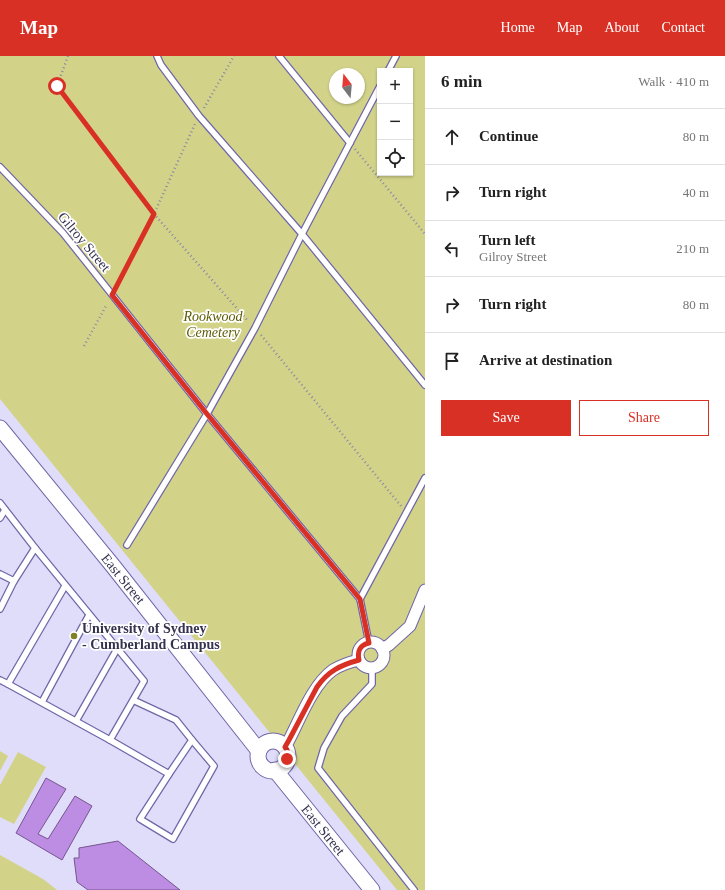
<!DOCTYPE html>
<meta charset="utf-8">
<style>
:root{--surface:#fff;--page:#f6f6f6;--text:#222;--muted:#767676;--line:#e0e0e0;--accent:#d93025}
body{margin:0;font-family:Georgia,serif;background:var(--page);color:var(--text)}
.controls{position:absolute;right:12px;top:12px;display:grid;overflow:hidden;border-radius:0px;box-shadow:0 1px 3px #0004}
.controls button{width:36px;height:36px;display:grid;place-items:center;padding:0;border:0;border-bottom:1px solid var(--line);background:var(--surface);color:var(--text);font:20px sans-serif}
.compass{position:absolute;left:329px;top:12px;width:36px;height:36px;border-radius:50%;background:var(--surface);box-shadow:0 1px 3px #0004;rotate:344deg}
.stop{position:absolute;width:12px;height:12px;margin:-9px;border:3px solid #d93025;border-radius:50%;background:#fff}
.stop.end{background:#d93025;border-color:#fff;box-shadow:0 1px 4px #0008}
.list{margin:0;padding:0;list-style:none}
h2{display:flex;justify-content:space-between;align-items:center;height:52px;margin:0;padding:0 16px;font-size:17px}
h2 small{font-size:13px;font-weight:400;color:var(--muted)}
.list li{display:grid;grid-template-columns:26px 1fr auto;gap:12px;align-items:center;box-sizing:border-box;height:56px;padding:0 16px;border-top:1px solid var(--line)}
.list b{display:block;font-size:15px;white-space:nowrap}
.list p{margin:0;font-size:13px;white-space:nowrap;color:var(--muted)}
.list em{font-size:13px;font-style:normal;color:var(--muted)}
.actions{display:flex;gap:8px;padding:12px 16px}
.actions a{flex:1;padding:9px 0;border:1px solid var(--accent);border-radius:0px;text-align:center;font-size:14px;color:var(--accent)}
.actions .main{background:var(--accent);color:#fff}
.icon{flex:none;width:22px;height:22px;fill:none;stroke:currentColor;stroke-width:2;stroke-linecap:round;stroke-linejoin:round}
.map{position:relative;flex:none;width:425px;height:834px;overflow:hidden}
header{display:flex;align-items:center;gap:24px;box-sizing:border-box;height:56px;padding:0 20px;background:var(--accent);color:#fff}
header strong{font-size:19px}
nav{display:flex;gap:22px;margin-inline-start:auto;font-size:14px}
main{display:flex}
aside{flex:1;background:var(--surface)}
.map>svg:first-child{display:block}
</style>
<header>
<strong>Map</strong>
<nav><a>Home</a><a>Map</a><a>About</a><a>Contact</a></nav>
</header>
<main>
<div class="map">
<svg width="425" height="834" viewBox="0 0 425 834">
<rect width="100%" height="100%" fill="#e0ddfa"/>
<g fill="#d2d389" fill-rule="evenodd">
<path d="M0,0H425V834H397L0,343ZM380,15H410V117H380ZM335,18H359V42H335Z"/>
<polygon points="0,695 8,700 0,715"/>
<polygon points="18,696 46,711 14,768 0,761 0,729"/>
<polygon points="0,799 43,823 57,834 0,834"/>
</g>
<g fill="#bd8ce3" stroke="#765590">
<polygon points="46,722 66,733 38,778 48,783 75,740 92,750 62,804 16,777"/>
<polygon points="118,785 180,834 88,834 77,826 74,802 79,802 79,792"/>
</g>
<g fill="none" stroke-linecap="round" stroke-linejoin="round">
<defs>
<g id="lane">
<polyline points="157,0 161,9 199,60 302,178 425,329"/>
<polyline points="279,0 350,87"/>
<polyline points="388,15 396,0"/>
<polyline points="0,111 63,177 207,358 360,543 369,587"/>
<polyline points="0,447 35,492 144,625 110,684 169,718 192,684 176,664 133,644"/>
<polyline points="0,462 5,454"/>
<polyline points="127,489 207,358 255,272 302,178 380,30"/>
<polyline points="0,518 14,525 0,553"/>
<polyline points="14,525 35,492"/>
<polyline points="65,530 8,628 110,684"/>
<polyline points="360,543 425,422"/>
<polyline points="372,612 372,628 342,660 324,692 318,712 414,834"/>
<polyline points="0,624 8,628"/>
<polyline points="42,646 89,559"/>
<polyline points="76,665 117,593"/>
<polyline points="169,718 140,763 173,783 214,710 192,684"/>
</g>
<g id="street">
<circle cx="371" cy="599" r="13"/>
<polyline points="382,593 389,589 410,570 425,534"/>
<path d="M285,691L289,684C300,663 313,628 333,614C341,609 350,606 359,604"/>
</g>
<g id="secondary">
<polyline points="0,372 113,510 259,695"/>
<circle cx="273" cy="700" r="15"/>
<polyline points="275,714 372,834"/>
</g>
</defs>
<use href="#lane" stroke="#7067a7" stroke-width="8"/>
<use href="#street" stroke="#7067a7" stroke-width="13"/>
<use href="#secondary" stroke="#7067a7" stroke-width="17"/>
<g stroke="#8b88a5" stroke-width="2.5" stroke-dasharray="1 3" stroke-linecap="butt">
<polyline points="68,0 57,30 154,158 248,265"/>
<polyline points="204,52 234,0"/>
<polyline points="355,93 425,178"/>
<polyline points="116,231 154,158 195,68"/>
<polyline points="261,279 401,450"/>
<polyline points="84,290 107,248"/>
</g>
<use href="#lane" stroke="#fff" stroke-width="5.5"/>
<use href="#street" stroke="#fff" stroke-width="11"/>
<use href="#secondary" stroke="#fff" stroke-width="15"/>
</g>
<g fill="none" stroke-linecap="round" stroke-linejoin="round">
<path stroke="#d93025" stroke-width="5" d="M57,30L154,158L112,239L207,358L360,543L369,587C360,589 357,595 359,604C341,609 328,615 317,631L289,684L285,691L287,694V703"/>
</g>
<circle fill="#7f7f27" stroke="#fff" stroke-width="1.5" cx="74" cy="580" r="4"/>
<g text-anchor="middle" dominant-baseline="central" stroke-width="3.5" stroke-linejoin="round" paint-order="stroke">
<g font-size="14" fill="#35324e" stroke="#fff">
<text transform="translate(84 186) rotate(50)">Gilroy Street</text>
<text transform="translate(123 523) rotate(51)">East Street</text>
<text transform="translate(323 774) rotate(51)">East Street</text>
</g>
<g font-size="14" font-style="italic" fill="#5c5b03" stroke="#fff">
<text x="213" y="260">Rookwood<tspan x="213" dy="16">Cemetery</tspan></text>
</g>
<g font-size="14" font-weight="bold" fill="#35324e" stroke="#fff" text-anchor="start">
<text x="82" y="572">University of Sydney<tspan x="82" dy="16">- Cumberland Campus</tspan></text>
</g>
</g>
</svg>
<div class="controls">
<button>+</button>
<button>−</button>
<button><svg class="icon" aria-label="locate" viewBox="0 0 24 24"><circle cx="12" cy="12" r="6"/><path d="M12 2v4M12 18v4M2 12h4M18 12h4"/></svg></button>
</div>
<svg class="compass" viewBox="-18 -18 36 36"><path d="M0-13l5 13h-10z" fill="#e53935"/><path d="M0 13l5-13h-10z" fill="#767676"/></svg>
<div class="stop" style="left:57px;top:30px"></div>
<div class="stop end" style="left:287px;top:703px"></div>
</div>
<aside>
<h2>6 min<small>Walk · 410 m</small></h2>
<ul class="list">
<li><svg class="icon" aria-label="ahead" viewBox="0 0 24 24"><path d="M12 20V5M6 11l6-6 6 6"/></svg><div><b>Continue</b></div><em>80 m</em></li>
<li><svg class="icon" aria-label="right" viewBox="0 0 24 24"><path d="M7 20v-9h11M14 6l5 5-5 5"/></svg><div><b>Turn right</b></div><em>40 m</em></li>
<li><svg class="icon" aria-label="left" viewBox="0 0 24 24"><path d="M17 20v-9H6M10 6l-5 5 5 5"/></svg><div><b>Turn left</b><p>Gilroy Street</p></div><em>210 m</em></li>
<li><svg class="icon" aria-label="right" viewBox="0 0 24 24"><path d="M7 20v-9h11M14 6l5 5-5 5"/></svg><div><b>Turn right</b></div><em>80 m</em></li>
<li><svg class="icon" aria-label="arrive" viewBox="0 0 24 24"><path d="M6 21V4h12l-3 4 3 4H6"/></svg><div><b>Arrive at destination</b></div></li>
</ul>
<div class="actions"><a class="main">Save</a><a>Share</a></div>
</aside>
</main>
